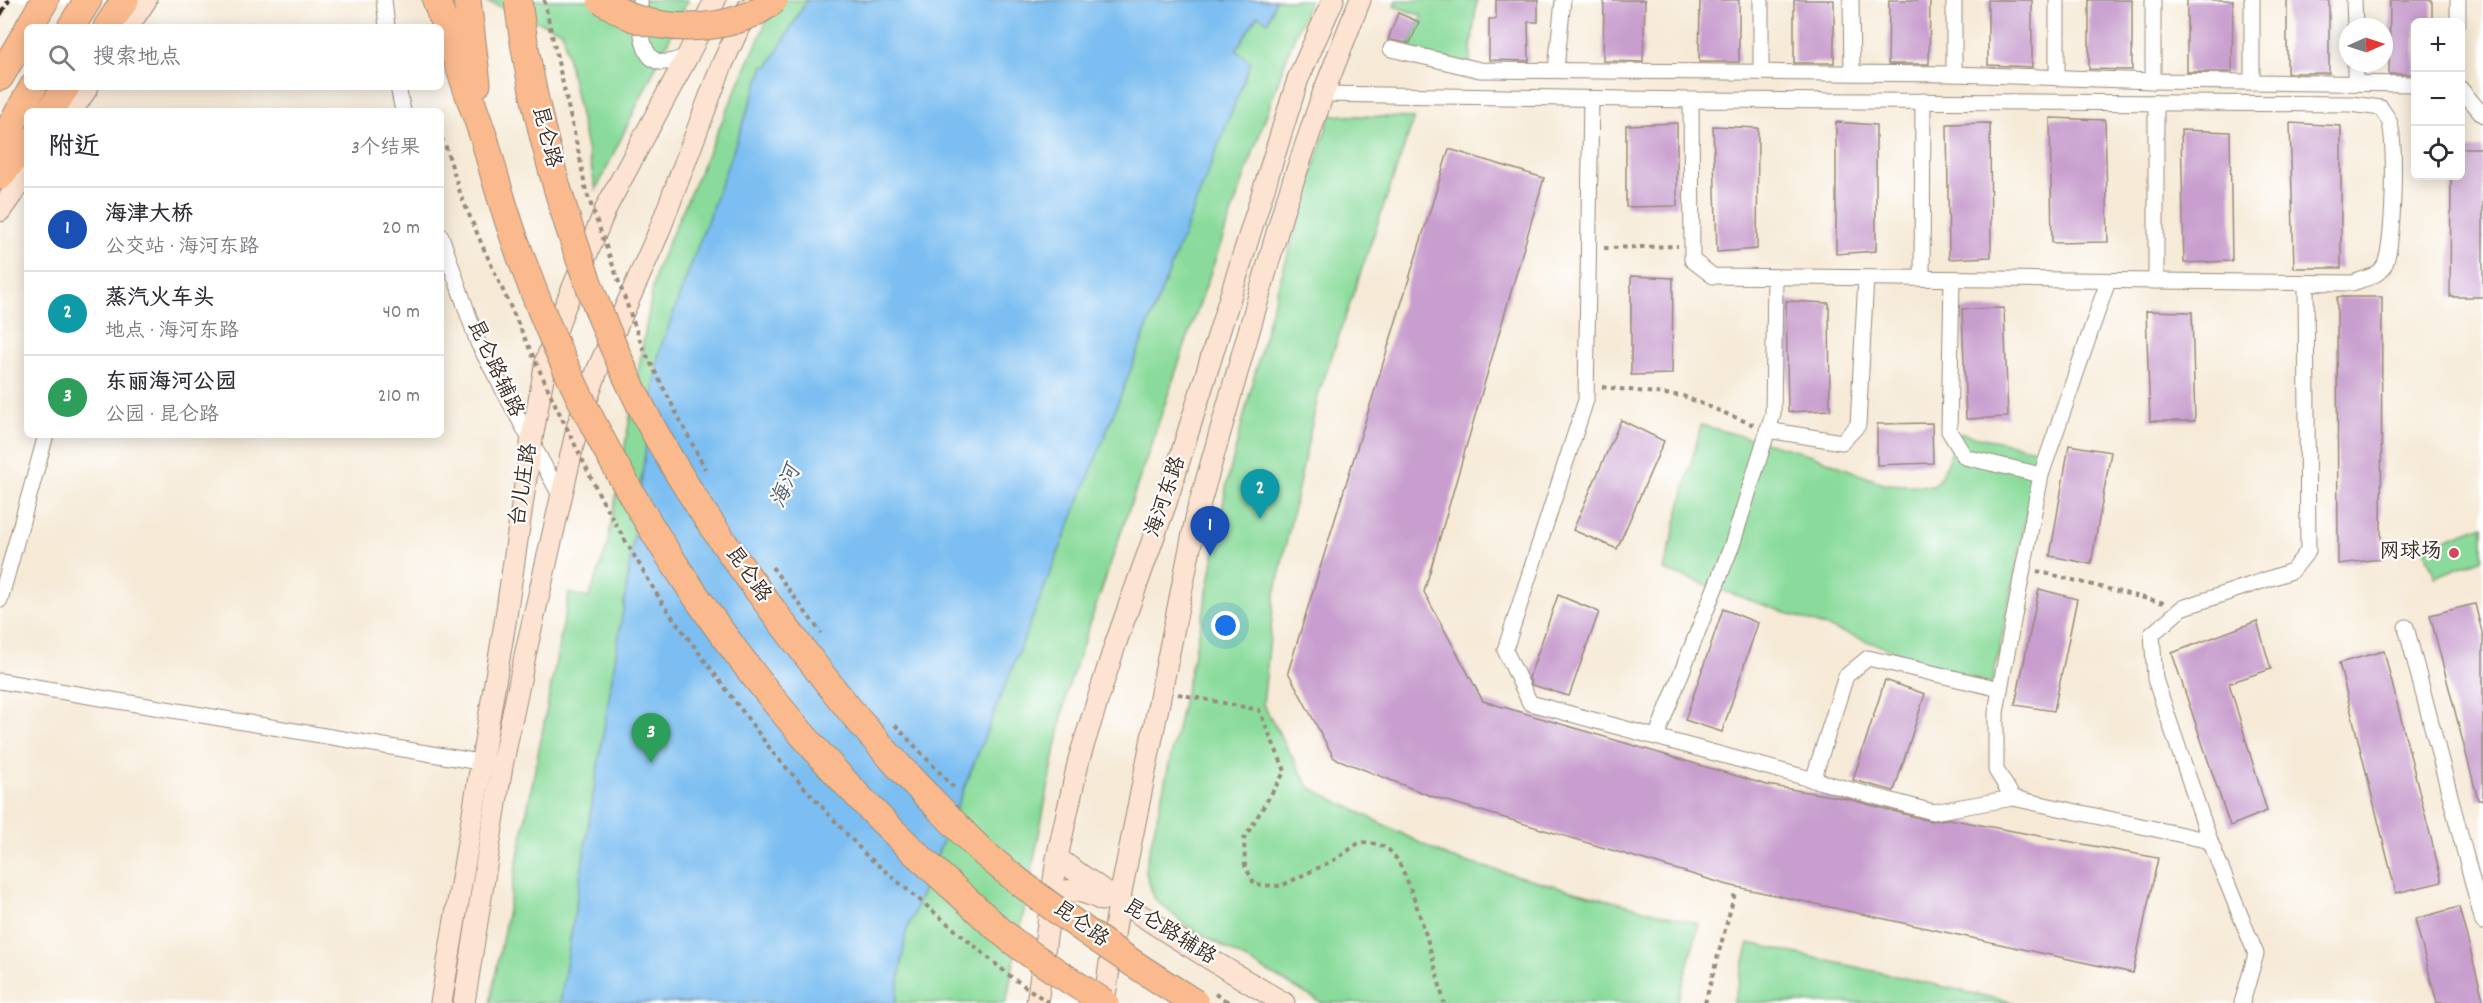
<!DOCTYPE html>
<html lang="zh">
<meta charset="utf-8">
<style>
:root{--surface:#fff;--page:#f2f2f3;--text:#2b2b33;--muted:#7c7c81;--line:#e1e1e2;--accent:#7c3aed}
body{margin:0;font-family:Dekko,"LXGW WenKai TC",sans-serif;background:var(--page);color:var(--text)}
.controls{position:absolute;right:18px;top:18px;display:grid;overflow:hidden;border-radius:9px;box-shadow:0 3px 15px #0003}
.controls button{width:54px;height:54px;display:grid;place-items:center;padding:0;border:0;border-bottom:2px solid var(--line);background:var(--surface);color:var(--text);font:30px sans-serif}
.compass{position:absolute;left:2339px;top:18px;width:54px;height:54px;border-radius:50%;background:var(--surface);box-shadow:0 3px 15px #0003;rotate:87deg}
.you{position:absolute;left:1226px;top:626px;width:21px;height:21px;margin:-15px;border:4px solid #fff;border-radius:50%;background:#1a73e8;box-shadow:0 0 0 9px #1a73e833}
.badge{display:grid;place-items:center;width:39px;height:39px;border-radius:50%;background:var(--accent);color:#fff;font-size:20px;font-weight:700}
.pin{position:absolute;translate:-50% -50px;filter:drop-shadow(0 2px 3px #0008)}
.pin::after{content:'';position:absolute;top:32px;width:21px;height:18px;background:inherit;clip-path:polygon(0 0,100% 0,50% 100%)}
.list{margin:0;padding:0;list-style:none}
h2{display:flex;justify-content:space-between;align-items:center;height:78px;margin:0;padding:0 24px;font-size:26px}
h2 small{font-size:20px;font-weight:400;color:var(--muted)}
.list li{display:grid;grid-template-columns:39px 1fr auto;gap:18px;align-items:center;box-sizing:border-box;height:84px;padding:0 24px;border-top:2px solid var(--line)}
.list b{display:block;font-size:22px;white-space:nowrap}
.list p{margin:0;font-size:20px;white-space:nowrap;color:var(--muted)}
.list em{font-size:20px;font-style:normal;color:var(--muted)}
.icon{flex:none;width:33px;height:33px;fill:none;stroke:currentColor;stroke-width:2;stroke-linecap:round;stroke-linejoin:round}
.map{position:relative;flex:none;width:2483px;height:1003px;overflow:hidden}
.search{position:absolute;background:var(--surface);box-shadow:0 3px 15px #0003;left:24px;top:24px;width:420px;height:66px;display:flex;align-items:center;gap:15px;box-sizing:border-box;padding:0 21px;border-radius:9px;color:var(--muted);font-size:22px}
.panel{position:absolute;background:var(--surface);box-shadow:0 3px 15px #0003;left:24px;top:108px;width:420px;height:330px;border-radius:9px}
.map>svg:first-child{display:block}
</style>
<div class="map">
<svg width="2483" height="1003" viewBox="0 0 2483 1003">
<rect width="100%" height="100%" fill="#fff"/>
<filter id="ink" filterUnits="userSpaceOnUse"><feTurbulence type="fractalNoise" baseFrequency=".0167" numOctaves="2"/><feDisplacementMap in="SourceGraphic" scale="12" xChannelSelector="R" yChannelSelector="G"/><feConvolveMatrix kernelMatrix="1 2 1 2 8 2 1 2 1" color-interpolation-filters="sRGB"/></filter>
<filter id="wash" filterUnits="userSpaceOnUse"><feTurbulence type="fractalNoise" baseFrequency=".008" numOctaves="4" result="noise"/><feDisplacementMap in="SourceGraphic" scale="24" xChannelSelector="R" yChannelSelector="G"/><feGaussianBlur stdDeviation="1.35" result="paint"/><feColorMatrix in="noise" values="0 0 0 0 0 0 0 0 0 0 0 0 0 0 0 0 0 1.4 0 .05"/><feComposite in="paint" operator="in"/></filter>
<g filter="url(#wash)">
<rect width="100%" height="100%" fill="#f6ead7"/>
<g fill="#8adb9b" stroke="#62825c" stroke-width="1.5">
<polygon points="482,0 688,0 596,190 562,31"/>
<polygon points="776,0 1310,0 1291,45 1185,345 1067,691 1006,1003 490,1003 569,593 589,598 607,547 656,270"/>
<polygon points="1396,0 1477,0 1469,67 1418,64 1405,57 1422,16 1394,6"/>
<polygon points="1330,115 1414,118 1318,396 1274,599 1263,704 1309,787 1450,858 1699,924 1677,1003 1322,1003 1185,925 1154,898 1145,870 1204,610 1227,483 1270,314"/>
<polygon points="1701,425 1812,455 1884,484 1933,486 1941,476 1960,433 2040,450 1992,685 1664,570"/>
<polygon points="2483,525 2483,558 2435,577 2424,548"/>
<polygon points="1749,943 2016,1003 1733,1003"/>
</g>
<polygon fill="#7bbef1" stroke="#5b7488" stroke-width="1.5" points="807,0 1276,0 1268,22 1258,15 1236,50 1251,62 1094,464 906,933 896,1003 560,1003 626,591 659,352 764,66 768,67"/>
<g id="blocks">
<g fill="#c89ece">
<polygon points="1496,0 1538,0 1538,22 1528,22 1529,61 1489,60 1489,19 1496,19"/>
<polygon points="1604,0 1645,0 1643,62 1603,61"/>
<polygon points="1700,0 1739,0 1739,62 1699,62"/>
<rect x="1794" y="0" width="40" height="63"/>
<polygon points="1889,0 1930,0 1929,64 1888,64"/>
<polygon points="1988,0 2032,0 2032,67 1988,65"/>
<polygon points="2089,0 2132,0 2132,70 2089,69"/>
<polygon points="2187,0 2233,0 2232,72 2187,72"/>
<rect x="2287" y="0" width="42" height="73"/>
<polygon points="2390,0 2432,0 2432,22 2415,22 2415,74 2389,74"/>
<polygon points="1398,13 1419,22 1410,43 1388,40"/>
<polygon points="2050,118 2105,120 2108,242 2052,243"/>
<polygon points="1836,122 1876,125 1876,251 1836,254"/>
<polygon points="1677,123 1677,206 1626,207 1626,125"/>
<polygon points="1990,123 1991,257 1949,259 1947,124"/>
<polygon points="2290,123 2341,126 2341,268 2294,268"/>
<polygon points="1713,126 1758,128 1757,249 1717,252"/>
<polygon points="2181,130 2230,132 2232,261 2184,263"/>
<polygon points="2460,148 2483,148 2483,297 2450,297 2451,176 2460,176"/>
<polygon points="1449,149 1544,178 1424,592 1483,701 1767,785 1848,799 1930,821 1949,819 2158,858 2133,973 1728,885 1431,796 1334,758 1288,672"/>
<polygon points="1631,276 1673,278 1672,374 1631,375"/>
<polygon points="2337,297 2382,297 2381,559 2338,564"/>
<polygon points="1786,301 1829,303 1830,410 1788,412"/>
<polygon points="2004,308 2008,417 1966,419 1962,309"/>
<polygon points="2146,311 2192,312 2195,421 2150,421"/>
<polygon points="1621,420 1664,441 1617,549 1573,530"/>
<polygon points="1932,423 1933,463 1877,465 1877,424"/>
<polygon points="2069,445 2111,452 2091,564 2050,556"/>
<polygon points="2039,589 2077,599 2054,711 2015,705"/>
<polygon points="1558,595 1599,612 1569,696 1532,685 1529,678"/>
<polygon points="2475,604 2483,636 2483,800 2478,800 2430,615"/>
<polygon points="1723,609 1758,623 1722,732 1685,720"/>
<polygon points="2257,621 2271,669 2229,683 2267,811 2230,826 2172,653"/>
<polygon points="2384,651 2442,882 2396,893 2339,663"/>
<polygon points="1885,680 1925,694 1894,791 1853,780"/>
<polygon points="2459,907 2483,999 2483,1003 2437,1003 2415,919"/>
</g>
</g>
</g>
<g filter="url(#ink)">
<use href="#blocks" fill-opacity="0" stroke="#988a7a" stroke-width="1.5"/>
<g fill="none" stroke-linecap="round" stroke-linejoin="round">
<defs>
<g id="street">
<polyline points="384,0 387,27"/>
<path d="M640,0C641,34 639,80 688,55"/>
<polyline points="1761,0 1761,72"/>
<polyline points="1851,0 1852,73"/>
<polyline points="2057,0 2057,78"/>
<polyline points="2354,0 2355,27"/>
<polyline points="2458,0 2458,22"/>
<polyline points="1391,49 1480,70 1954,74 2153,81 2416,84"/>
<polyline points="2355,63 2355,83"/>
<polyline points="1556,70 1563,0"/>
<polyline points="1954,74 1954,0"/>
<polyline points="2153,81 2153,0"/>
<polyline points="2252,82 2252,0"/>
<polyline points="398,87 403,111"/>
<polyline points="2460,88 2483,115"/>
<path d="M1323,94L1691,100L2351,104L2381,108C2384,113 2389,119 2390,124C2396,145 2394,249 2384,266C2378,277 2362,279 2352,283L1713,276L1692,260L1691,100"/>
<polyline points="1591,99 1586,400 1505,650 1530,703 1933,812 2013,798 2210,841"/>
<polyline points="441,236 478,343 561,497"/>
<polyline points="1922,278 1923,101"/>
<polyline points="1952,279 1949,431 1965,457 2041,475"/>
<polyline points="2156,281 2156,103"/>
<polyline points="1767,430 1842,442 1858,425 1866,278"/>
<polyline points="0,600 46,435"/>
<polyline points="2406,627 2483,922"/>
<polyline points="0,681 491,764"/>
<polyline points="1656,737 1732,545 1773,414 1775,277"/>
<polyline points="1813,780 1846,676 1868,658 2000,689"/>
<polyline points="2013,798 1996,770 1996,713 2000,689 2041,475 2108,281"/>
<polyline points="2242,1003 2256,954 2210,841 2155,679 2152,634 2182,608 2292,571 2308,551 2306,282"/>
</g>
<g id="secondary">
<polyline points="128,27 146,0"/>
<polyline points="72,111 88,87"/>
<polyline points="0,211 27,173"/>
<path d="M1057,858C1130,910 1206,958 1284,1003"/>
<path d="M1050,906C1061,882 1083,891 1102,900"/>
<polyline points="441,1003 505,623 531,444 546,361 563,311 607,206 688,55 715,0"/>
<polyline points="464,1003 502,766 526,651 578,424 597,371 658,234 721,67 748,8"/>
<polyline points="1037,1003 1057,858 1079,759 1115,645 1166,503 1298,79 1333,0"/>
<polyline points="1104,1003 1119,902 1197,513 1284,208 1323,94 1360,0"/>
</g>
<g id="highway">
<polyline points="436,0 485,141"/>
<polyline points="467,0 477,84"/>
<polyline points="29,27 45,0"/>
<polyline points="71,27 88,0"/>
<polyline points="107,27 125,0"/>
<polyline points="0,77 27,31"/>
<polyline points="50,111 66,87"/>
<polyline points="0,145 33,87"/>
<polyline points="0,176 27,141"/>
</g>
</defs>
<use href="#street" stroke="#988a7a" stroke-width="17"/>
<use href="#secondary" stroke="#988a7a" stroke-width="23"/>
<use href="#highway" stroke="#988a7a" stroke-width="29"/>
<g stroke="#988a7a" stroke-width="4" stroke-dasharray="4.5 4.5" stroke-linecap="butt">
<polyline points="544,0 580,159"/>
<polyline points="441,138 445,144 461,196 483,247"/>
<polyline points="1604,248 1678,246"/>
<polyline points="1602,387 1683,396 1754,425"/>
<polyline points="2037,571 2164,603"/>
<path d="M1178,694L1259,710L1285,771L1244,839L1245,866L1255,885L1281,886L1338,858L1360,842C1371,843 1381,843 1390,851C1409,866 1438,975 1444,1003"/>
<polyline points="1225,1000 1230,1003"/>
<polyline points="1705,1003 1735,893"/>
</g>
<use href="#street" stroke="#fff" stroke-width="15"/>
<use href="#secondary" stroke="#fde3d1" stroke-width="21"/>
<use href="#highway" stroke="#fbba8d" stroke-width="27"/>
<polyline stroke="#3b2a1e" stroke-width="4.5" stroke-dasharray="9 4.5" stroke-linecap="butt" points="0,15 9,0"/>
<defs>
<g id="highway-bridge">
<path d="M518,0C533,123 574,261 625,373C670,473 739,567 805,653C848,710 894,764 945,814C958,827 971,842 985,854C1050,909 1123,958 1195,1003"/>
<path d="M601,0C612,6 623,14 634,18C677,33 738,30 774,0"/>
<path d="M485,141C559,426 731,689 949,884C972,904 994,927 1018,945C1046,966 1076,984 1105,1003"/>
</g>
</defs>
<use href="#highway-bridge" stroke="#988a7a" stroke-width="29" stroke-linecap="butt"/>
<g stroke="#988a7a" stroke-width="4" stroke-dasharray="4.5 4.5" stroke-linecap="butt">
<polyline points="580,159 586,191 642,346 705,469"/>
<polyline points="483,247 555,404 605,506 662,603 774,754 865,854 1010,976 1049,1003"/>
<polyline points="772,567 821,633"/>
<polyline points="895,725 956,790"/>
<polyline points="1215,994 1225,1000"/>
</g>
<use href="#highway-bridge" stroke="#fbba8d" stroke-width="27"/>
</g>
</g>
<circle fill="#d1495b" stroke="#fff" stroke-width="2" cx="2454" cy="553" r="6"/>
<g text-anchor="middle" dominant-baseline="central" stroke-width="4.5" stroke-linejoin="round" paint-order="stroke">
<g font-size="21" fill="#3b2a1e" stroke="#fff">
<text transform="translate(545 137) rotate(76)">昆仑路</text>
<text transform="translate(494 369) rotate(65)">昆仑路辅路</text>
<text transform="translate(525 485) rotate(-81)">台儿庄路</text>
<text transform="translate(1167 497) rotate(-71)">海河东路</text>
<text transform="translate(747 575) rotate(55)">昆仑路</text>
<text transform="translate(1080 925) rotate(36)">昆仑路</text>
<text transform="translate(1169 933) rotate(32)">昆仑路辅路</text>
</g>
<g font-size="21" fill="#3b2a1e" stroke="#fff" text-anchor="end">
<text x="2442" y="553">网球场</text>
</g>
<g font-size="22" font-style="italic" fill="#515e68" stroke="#fff">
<text transform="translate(787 487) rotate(-67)">海河</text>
</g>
</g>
</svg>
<div class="controls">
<button>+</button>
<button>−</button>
<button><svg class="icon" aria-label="locate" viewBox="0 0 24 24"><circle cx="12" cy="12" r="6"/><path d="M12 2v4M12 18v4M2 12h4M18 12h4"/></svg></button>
</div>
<svg class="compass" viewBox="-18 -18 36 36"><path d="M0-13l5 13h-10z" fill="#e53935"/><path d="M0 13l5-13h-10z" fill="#7c7c81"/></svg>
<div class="you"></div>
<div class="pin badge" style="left:1210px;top:556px;background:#1a4fb4">1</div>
<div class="pin badge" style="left:1260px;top:519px;background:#0f9aa8">2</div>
<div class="pin badge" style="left:651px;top:763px;background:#2e9e5b">3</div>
<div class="search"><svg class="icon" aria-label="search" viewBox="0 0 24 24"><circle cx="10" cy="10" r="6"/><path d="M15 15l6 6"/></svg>搜索地点</div>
<section class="panel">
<h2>附近<small>3个结果</small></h2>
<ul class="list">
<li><span class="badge" style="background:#1a4fb4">1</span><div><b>海津大桥</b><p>公交站 · 海河东路</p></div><em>20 m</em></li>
<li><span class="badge" style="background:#0f9aa8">2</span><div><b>蒸汽火车头</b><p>地点 · 海河东路</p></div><em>40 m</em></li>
<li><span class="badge" style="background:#2e9e5b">3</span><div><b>东丽海河公园</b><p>公园 · 昆仑路</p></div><em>210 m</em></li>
</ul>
</section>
</div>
